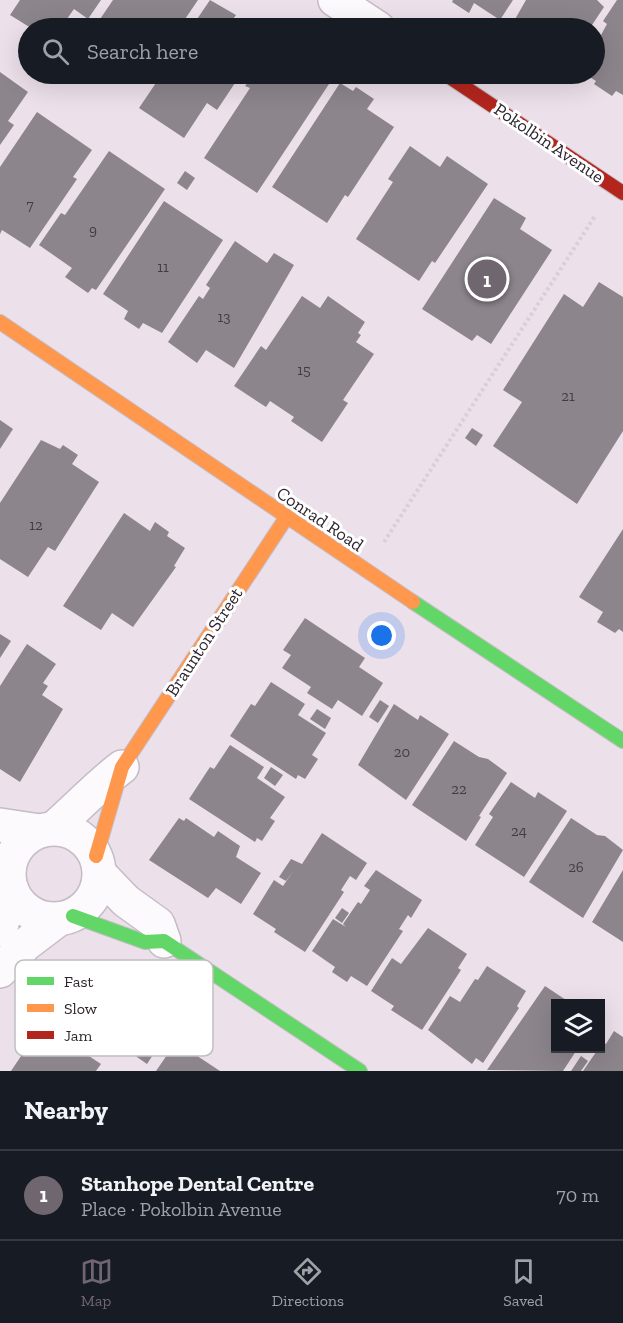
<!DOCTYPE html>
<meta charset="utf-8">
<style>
:root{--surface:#171b24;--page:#20242c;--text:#f1f3f6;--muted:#9ea1a6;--line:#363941;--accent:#706670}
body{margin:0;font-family:"Zilla Slab",serif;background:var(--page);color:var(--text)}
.controls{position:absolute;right:18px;bottom:18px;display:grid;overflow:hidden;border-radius:0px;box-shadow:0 6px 24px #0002}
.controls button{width:54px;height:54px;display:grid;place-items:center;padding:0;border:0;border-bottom:2px solid var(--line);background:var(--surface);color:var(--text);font:30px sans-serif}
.you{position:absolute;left:382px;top:636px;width:21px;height:21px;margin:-15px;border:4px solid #fff;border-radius:50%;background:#1a73e8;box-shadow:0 0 0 9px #1a73e833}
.badge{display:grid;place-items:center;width:39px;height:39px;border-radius:50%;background:var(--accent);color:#fff;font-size:20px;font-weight:700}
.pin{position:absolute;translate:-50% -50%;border:3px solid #fff;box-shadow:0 2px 6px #0006}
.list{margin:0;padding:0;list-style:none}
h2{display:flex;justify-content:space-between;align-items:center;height:78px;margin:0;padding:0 24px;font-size:26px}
h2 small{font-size:20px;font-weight:400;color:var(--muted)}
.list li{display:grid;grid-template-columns:39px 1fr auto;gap:18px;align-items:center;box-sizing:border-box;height:90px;padding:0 24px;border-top:2px solid var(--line)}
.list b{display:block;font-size:22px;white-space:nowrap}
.list p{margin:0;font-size:20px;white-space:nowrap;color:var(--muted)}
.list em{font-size:20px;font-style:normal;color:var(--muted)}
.icon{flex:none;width:33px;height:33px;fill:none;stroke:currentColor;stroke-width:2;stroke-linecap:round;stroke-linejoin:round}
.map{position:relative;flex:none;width:623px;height:1071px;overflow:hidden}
.search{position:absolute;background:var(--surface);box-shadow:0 6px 24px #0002;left:18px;right:18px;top:18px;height:66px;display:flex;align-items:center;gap:15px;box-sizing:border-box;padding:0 21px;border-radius:33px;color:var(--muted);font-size:22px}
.sheet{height:168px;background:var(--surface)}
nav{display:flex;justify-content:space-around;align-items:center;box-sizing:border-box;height:84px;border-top:2px solid var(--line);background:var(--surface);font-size:16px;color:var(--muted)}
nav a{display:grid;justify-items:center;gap:3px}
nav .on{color:var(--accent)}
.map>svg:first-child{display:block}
</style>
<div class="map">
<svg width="623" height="1071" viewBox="0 0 623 1071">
<rect width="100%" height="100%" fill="#ece0eb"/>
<g fill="#8d858c">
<polygon points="20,0 101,0 88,19 74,9 62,26 59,23 55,28 31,28 10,15"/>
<polygon points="113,0 198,0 179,28 94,28"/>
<polygon points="210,0 236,15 231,22 240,28 191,28"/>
<polygon points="453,0 513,0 500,20 474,3 469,13 452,2"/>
<polygon points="526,0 597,0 604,7 590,28 510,28"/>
<polygon points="617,0 623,0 623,95 616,91 612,96 594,84 596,81 585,74 594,74 594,35 597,32 601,35 607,24 603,21"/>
<polygon points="0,72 28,92 8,121 14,125 0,145"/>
<polygon points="162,74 241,74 217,110 207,103 184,138 139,108"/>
<polygon points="254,74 324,74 328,76 325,81 329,84 257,193 204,158 250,88 245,86"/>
<polygon points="340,83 353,91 356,87 374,99 367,109 394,127 348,197 345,195 327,223 272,187"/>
<polygon points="37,112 92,150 73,177 77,179 30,248 2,230 0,234 0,167"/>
<polygon points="410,146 440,167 447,156 488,184 435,263 432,261 419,281 356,239 393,182 388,179"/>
<polygon points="109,151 165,189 96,290 92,288 88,293 65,277 72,268 39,245 61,213 65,215"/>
<polygon points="185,171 195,178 187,190 177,183"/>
<polygon points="494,198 526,218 520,229 552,250 491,344 477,335 472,341 422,309"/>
<polygon points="164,201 223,240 162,333 143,323 139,329 124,319 128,311 103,294"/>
<polygon points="235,241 267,263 274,253 294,265 234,368 206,350 197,363 168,342 199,296 203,299 210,288 206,285"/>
<polygon points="599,282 623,297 623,431 577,504 493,446 522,402 503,390 564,294 583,307"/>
<polygon points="302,296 320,308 328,296 365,322 358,333 361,335 356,342 374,354 343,400 348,403 322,442 291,421 294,417 270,401 266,407 234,386 261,346 266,350"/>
<polygon points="0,420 13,429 0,449"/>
<polygon points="472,428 483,435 476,446 465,438"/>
<polygon points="41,440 60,449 63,445 78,455 72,464 99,482 55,551 48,547 28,577 0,559 0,503"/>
<polygon points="124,513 150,531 155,522 169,532 167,536 185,548 174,566 176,567 133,627 112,613 101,630 63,606"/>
<polygon points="623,529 623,632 619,629 615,633 597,622 603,612 579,597"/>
<polygon points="305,618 365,658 359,667 383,683 362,716 338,700 332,709 307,693 311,687 282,668 291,655 283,650"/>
<polygon points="0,634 11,641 0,658"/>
<polygon points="27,644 56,664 43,683 48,686 42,695 63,709 20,782 0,769 0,686"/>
<polygon points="271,682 305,704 298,715 326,733 312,755 318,759 305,779 298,775 296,779 230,736 251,704 255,706"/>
<polygon points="380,700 389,706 378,723 369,717"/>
<polygon points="394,704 418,720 420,715 449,734 406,800 358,765"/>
<polygon points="317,709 331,718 325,729 310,719"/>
<polygon points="454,741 479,757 488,759 507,773 479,816 481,817 466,841 412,805"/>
<polygon points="230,745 264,767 257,778 285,797 270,818 275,821 262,841 257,838 255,842 189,799 210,767 214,769"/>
<polygon points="271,767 283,775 275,786 264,778"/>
<polygon points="511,782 535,798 538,792 567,811 524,877 475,845 493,817 489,814"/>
<polygon points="179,818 184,821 186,818 214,837 218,831 240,846 236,857 261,873 241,904 216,888 208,898 149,860"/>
<polygon points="571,818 597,835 605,836 623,850 583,918 529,882"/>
<polygon points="322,833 367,863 356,880 350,876 341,890 344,892 305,952 274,932 276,929 253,914 274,880 283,886 294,870 286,881 279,877 291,859 302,864"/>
<polygon points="376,870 422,900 411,918 408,915 399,929 403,931 367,986 351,976 347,982 332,972 335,967 312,951 333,919 346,927 343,924 358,902 361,904 370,890 364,886"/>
<polygon points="623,870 623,942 592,922"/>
<polygon points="342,908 349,913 342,923 335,918"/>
<polygon points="428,928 467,954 458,968 461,970 422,1030 391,1010 394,1006 371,991 392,958 401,964"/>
<polygon points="487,966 526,991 517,1006 519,1008 483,1063 476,1058 472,1064 428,1030 450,996 460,1002 475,979 478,980"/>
<polygon points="87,970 125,995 128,990 152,1006 143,1019 166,1035 147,1064 124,1048 122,1051 72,1018 66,1028 45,1015 66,984 75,990"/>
<polygon points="545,986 572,1004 556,1004 556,1048 578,1048 563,1071 487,1070"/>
<polygon points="42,1025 101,1064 96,1071 11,1071"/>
<polygon points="614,1031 623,1037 623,1071 583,1071 603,1042 606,1044"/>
<polygon points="176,1042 220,1071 156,1071"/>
<polygon points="581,1056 588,1061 581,1071 571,1071"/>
</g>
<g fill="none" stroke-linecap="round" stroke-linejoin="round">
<defs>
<g id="street">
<polyline points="335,0 378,28"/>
<polyline points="0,825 40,831"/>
<path d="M54,828C77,808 98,785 122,767"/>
<circle cx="54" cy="874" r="45"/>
<polyline points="100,874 126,901 158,924 164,941"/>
<polyline points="0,930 12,890"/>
<polyline points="0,971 26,944 59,919"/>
</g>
<g id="fast">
<polyline points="413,602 623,741"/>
<polyline points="73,916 145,942 164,941 360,1071"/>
</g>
<g id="slow">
<polyline points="0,322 413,602"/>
<polyline points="96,856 122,767 286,518"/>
</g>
<polyline id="jam" points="445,74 623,193"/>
</defs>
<use href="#street" stroke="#c5bcc5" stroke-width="36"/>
<use href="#fast" stroke="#c5bcc5" stroke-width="16"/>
<use href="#slow" stroke="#c5bcc5" stroke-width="16"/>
<use href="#jam" stroke="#c5bcc5" stroke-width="16"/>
<polyline stroke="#d5d2d5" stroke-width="4" stroke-dasharray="3 3" stroke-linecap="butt" points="384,542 595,216"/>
<use href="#street" stroke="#fcfafc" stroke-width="33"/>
<use href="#fast" stroke="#63d668" stroke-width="14"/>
<use href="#slow" stroke="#ff974d" stroke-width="14"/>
<use href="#jam" stroke="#b3261e" stroke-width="14"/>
</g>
<g text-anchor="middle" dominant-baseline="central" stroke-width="6" stroke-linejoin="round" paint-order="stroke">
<g font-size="15" fill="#453d45">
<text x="30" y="205">7</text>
<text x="93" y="230">9</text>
<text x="163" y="267">11</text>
<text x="224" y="317">13</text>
<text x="304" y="370">15</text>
<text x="568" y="396">21</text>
<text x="36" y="525">12</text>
<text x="402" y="752">20</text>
<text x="459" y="789">22</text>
<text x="519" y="831">24</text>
<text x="576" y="867">26</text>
</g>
<g font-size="18" fill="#2d252d" stroke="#fff">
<text transform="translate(549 143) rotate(34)">Pokolbin Avenue</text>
<text transform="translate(320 519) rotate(34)">Conrad Road</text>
<text transform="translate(204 642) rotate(-57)">Braunton Street</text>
</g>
</g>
<rect x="15" y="960" width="198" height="96" rx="9" fill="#fff" stroke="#c0bec0" stroke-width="1.5"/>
<rect x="27" y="977" width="27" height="8" fill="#63d668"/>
<rect x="27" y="1004" width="27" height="8" fill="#ff974d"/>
<rect x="27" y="1031" width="27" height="8" fill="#b3261e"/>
<g font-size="16" fill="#2d252d">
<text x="64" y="987">Fast</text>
<text x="64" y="1014">Slow</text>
<text x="64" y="1041">Jam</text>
</g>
</svg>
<div class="controls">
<button><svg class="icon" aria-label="layers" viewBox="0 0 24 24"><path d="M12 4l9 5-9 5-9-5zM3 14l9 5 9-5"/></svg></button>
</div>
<div class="you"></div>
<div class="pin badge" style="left:487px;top:279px">1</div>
<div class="search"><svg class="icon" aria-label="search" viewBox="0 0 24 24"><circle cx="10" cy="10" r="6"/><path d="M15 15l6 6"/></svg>Search here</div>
</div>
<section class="sheet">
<h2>Nearby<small></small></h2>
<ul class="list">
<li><span class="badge">1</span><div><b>Stanhope Dental Centre</b><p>Place · Pokolbin Avenue</p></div><em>70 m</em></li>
</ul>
</section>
<nav>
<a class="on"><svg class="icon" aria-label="map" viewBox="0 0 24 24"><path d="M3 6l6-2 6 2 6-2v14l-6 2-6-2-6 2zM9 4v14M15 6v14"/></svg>Map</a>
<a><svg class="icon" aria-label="directions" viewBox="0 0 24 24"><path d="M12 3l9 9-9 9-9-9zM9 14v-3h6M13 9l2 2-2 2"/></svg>Directions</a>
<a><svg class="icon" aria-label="saved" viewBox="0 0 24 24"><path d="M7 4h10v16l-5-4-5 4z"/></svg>Saved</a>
</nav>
